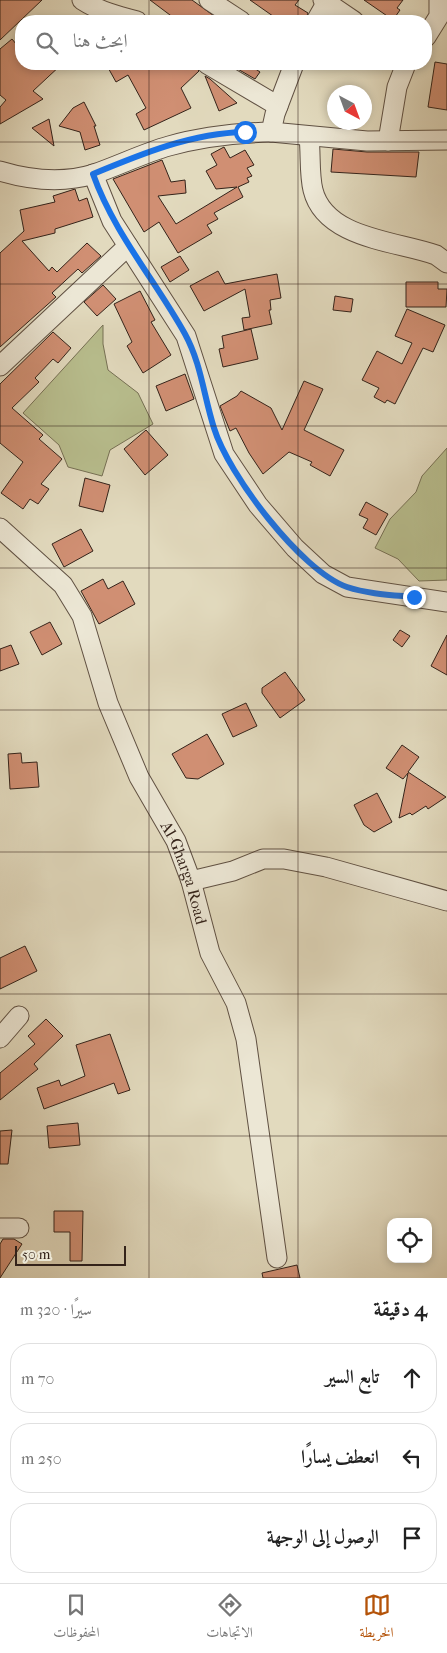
<!DOCTYPE html>
<html lang="ar">
<meta charset="utf-8">
<style>
:root{--surface:#fff;--page:#f6f6f6;--text:#222;--muted:#767676;--line:#e0e0e0;--accent:#b45309}
body{margin:0;font-family:"IM FELL French Canon",Amiri,serif;background:var(--page);color:var(--text);direction:rtl}
.controls{position:absolute;right:15px;bottom:15px;display:grid;overflow:hidden;border-radius:10px;box-shadow:0 2px 8px #0003}
.controls button{width:45px;height:45px;display:grid;place-items:center;padding:0;border:0;border-bottom:1px solid var(--line);background:var(--surface);color:var(--text);font:25px sans-serif}
.compass{position:absolute;left:327px;top:85px;width:45px;height:45px;border-radius:50%;background:var(--surface);box-shadow:0 2px 8px #0003;rotate:139deg}
.scale{position:absolute;left:15px;bottom:12px;width:111px;box-sizing:border-box;padding-left:5px;border:2px solid #34231a;border-top:0;font-size:14px;line-height:18px;white-space:nowrap;color:#34231a;-webkit-text-stroke:4px #ece7d5;paint-order:stroke}
.stop{position:absolute;width:15px;height:15px;margin:-11px;border:4px solid #1a73e8;border-radius:50%;background:#fff}
.stop.end{background:#1a73e8;border-color:#fff;box-shadow:0 1px 5px #0008}
.list{margin:0;padding:0;list-style:none}
h2{display:flex;justify-content:space-between;align-items:center;height:65px;margin:0;padding:0 20px;font-size:21px}
h2 small{font-size:16px;font-weight:400;color:var(--muted)}
.list li{display:grid;grid-template-columns:32px 1fr auto;gap:15px;align-items:center;box-sizing:border-box;height:70px;margin:0 10px 10px;padding:0 10px;border:1px solid var(--line);border-radius:20px}
.list b{display:block;font-size:19px;white-space:nowrap}
.list em{font-size:16px;font-style:normal;color:var(--muted)}
.icon{flex:none;width:28px;height:28px;fill:none;stroke:currentColor;stroke-width:2;stroke-linecap:round;stroke-linejoin:round}
.map{position:relative;flex:none;width:447px;height:1278px;overflow:hidden;direction:ltr}
.search{position:absolute;background:var(--surface);box-shadow:0 2px 8px #0003;left:15px;right:15px;top:15px;height:55px;display:flex;align-items:center;gap:12px;box-sizing:border-box;padding:0 18px;border-radius:20px;color:var(--muted);font-size:19px}
.sheet{height:305px;background:var(--surface)}
nav{display:flex;justify-content:space-around;align-items:center;box-sizing:border-box;height:70px;border-top:1px solid var(--line);background:var(--surface);font-size:14px;color:var(--muted)}
nav a{display:grid;justify-items:center;gap:2px}
nav .on{color:var(--accent)}
.map>svg:first-child{display:block}
</style>
<div class="map">
<svg width="447" height="1278" viewBox="0 0 447 1278">
<rect width="100%" height="100%" fill="#e2dabe"/>
<filter id="stains"><feTurbulence type="fractalNoise" baseFrequency=".004" numOctaves="4"/><feColorMatrix values="0 0 0 0 .2 0 0 0 0 .09 0 0 0 0 .02 0 0 0 .5 -.17"/></filter>
<radialGradient id="worn" r=".72"><stop offset=".6" stop-color="#630" stop-opacity="0"/><stop offset="1" stop-color="#630" stop-opacity=".3"/></radialGradient>
<g fill="#b8be8e" stroke="#767054">
<polygon points="103,325 103,344 108,370 138,393 153,424 110,450 102,476 68,467 59,445 23,413"/>
<polygon points="447,448 447,580 419,581 398,559 375,548 390,519 416,492 422,476"/>
</g>
<g fill="#d08f73" stroke="#34231a">
<polygon points="0,0 42,0 0,40"/>
<polygon points="150,0 192,0 221,21 178,21"/>
<polygon points="250,0 299,0 295,5 308,13 305,21 280,21"/>
<polygon points="364,0 403,0 397,8 400,10 393,20"/>
<polygon points="12,39 21,50 21,64 62,64 33,91 43,99 0,124 0,107 6,100 0,95 0,49"/>
<polygon points="435,62 447,64 447,110 428,107"/>
<polygon points="106,64 193,64 199,71 181,88 191,108 144,130 136,114 146,108 128,75 116,82"/>
<polygon points="229,64 248,64 260,72 255,79"/>
<polygon points="205,76 210,79 237,103 219,111"/>
<polygon points="84,102 96,126 94,126 100,145 85,150 80,132 59,126 73,108"/>
<polygon points="49,119 54,146 32,128"/>
<polygon points="224,147 230,158 245,150 254,165 247,168 252,176 247,178 249,182 238,187 243,197 214,213 218,219 207,225 212,233 178,253 159,222 144,232 113,179 162,160 171,182 185,180 186,193 158,196 176,224 237,187 216,189 206,171 217,165 211,154"/>
<polygon points="333,149 367,152 419,152 416,177 331,172"/>
<polygon points="75,189 79,201 87,198 93,217 55,229 55,233 22,241 49,271 52,267 57,272 87,243 101,256 82,273 78,269 52,293 56,297 0,347 0,253 24,231 20,210 55,202 53,196"/>
<polygon points="180,256 189,270 170,282 161,267"/>
<polygon points="218,271 225,284 277,274 281,298 270,300 271,310 269,310 272,324 244,330 242,318 250,317 245,289 204,311 190,286"/>
<polygon points="406,282 438,282 438,289 447,289 446,307 406,307"/>
<polygon points="103,285 116,299 97,316 84,302"/>
<polygon points="140,291 155,320 151,322 171,355 143,373 127,346 132,342 114,304"/>
<polygon points="335,296 353,299 351,312 333,310"/>
<polygon points="407,309 445,325 433,352 423,348 395,404 387,400 385,403 374,397 379,388 362,380 377,351 402,364 412,343 395,336"/>
<polygon points="251,329 258,359 223,367 219,349 224,348 222,336"/>
<polygon points="53,332 71,348 58,363 53,359 35,378 39,382 12,408 43,435 39,439 62,459 41,484 49,489 38,504 30,499 23,509 1,493 23,462 0,443 0,384"/>
<polygon points="185,374 194,399 166,411 156,386"/>
<polygon points="304,381 323,389 304,430 344,450 330,476 310,465 312,462 289,452 263,474 249,453 236,428 230,431 220,406 237,396 241,391 271,408 282,430"/>
<polygon points="146,430 168,455 145,475 124,449"/>
<polygon points="85,478 110,485 103,512 79,506"/>
<polygon points="366,502 388,514 376,535 363,528 368,519 359,515"/>
<polygon points="81,529 93,551 64,567 52,544"/>
<polygon points="103,579 108,589 123,581 135,604 99,624 81,591"/>
<polygon points="50,622 62,644 42,655 30,632"/>
<polygon points="400,630 410,636 402,647 393,640"/>
<polygon points="447,635 447,675 431,666"/>
<polygon points="11,645 19,664 0,671 0,649"/>
<polygon points="285,672 305,700 280,718 262,693 262,688"/>
<polygon points="246,703 257,726 233,737 222,714"/>
<polygon points="207,734 224,764 198,779 186,778 172,754"/>
<polygon points="402,745 419,757 408,772 446,797 428,809 426,806 412,815 410,813 399,818 408,773 403,779 386,768"/>
<polygon points="21,753 22,763 37,762 39,787 10,789 8,754"/>
<polygon points="377,793 392,822 374,832 364,825 354,805"/>
<polygon points="25,946 37,971 0,989 0,958"/>
<polygon points="46,1019 63,1036 34,1064 38,1069 0,1100 0,1073 35,1044 28,1036"/>
<polygon points="110,1034 130,1090 118,1094 114,1083 44,1109 37,1088 59,1080 61,1086 85,1076 76,1045"/>
<polygon points="78,1123 80,1145 49,1148 47,1126"/>
<polygon points="12,1130 8,1164 0,1164 0,1131"/>
<polygon points="54,1211 83,1211 82,1261 70,1261 70,1232 54,1232"/>
<polygon points="3,1239 14,1239 22,1244 0,1278 0,1244"/>
<polygon points="297,1265 300,1278 263,1278 262,1273"/>
</g>
<g fill="none" stroke-linecap="round" stroke-linejoin="round">
<defs>
<g id="minor">
<path d="M82,0C99,11 117,16 137,21"/>
<polyline points="209,0 241,21"/>
<polyline points="323,0 354,21"/>
<polyline points="316,21 328,0"/>
<polyline points="426,37 439,16 439,0"/>
<polyline points="207,64 278,106"/>
<polyline points="271,132 367,141 447,140"/>
<path d="M309,137C311,154 309,174 313,190C325,239 397,241 436,255L447,263"/>
<polyline points="388,141 397,87 406,64"/>
<path d="M0,171C30,180 64,183 94,174C120,165 144,153 169,146C204,136 236,133 271,132L275,114L294,64"/>
<polyline points="93,174 112,221 186,336 224,454 258,505 295,548 323,574 347,587 447,602"/>
<polyline points="0,366 128,246"/>
<path id="s1" d="M0,528L63,585L82,616L108,703L139,777L176,841L191,881L210,953L236,1003L246,1039L277,1258"/>
<polyline points="191,881 233,871 263,859 284,859 326,867 447,901"/>
<polyline points="0,1038 19,1016"/>
<polyline points="0,1228 19,1228"/>
</g>
</defs>
<use href="#minor" stroke="#605143" stroke-width="21"/>
<use href="#minor" stroke="#ece7d5" stroke-width="19"/>
</g>
<g fill="none" stroke-linecap="round" stroke-linejoin="round">
<path stroke="#1a73e8" stroke-width="6" d="M245,132C192,133 141,154 93,174C114,233 155,280 185,334C201,363 204,397 214,428C228,474 301,571 347,587C368,594 392,595 414,597"/>
</g>
<path fill="none" stroke="#34231a" stroke-width="1" stroke-opacity="0.55" d="M149,0V21M298,0V21M149,64V1278M298,64V1278M0,142H447M0,284H447M0,426H447M0,568H447M0,710H447M0,852H447M0,994H447M0,1136H447"/>
<g text-anchor="middle" dominant-baseline="central" stroke-width="4" stroke-linejoin="round" paint-order="stroke">
<g font-size="16" fill="#34231a" stroke="#ece7d5">
<text stroke="none"><textPath href="#s1" startOffset="399">Al-Gharga Road</textPath></text>
</g>
</g>
<rect width="100%" height="100%" filter="url(#stains)"/>
<rect width="100%" height="100%" fill="url(#worn)"/>
</svg>
<div class="controls">
<button><svg class="icon" aria-label="locate" viewBox="0 0 24 24"><circle cx="12" cy="12" r="6"/><path d="M12 2v4M12 18v4M2 12h4M18 12h4"/></svg></button>
</div>
<svg class="compass" viewBox="-18 -18 36 36"><path d="M0-13l5 13h-10z" fill="#e53935"/><path d="M0 13l5-13h-10z" fill="#767676"/></svg>
<div class="scale">50 m</div>
<div class="stop" style="left:245px;top:132px"></div>
<div class="stop end" style="left:414px;top:597px"></div>
<div class="search"><svg class="icon" aria-label="search" viewBox="0 0 24 24"><circle cx="10" cy="10" r="6"/><path d="M15 15l6 6"/></svg>ابحث هنا</div>
</div>
<section class="sheet">
<h2>4 دقيقة<small>سيرًا · 320 m</small></h2>
<ul class="list">
<li><svg class="icon" aria-label="ahead" viewBox="0 0 24 24"><path d="M12 20V5M6 11l6-6 6 6"/></svg><div><b>تابع السير</b></div><em>70 m</em></li>
<li><svg class="icon" aria-label="left" viewBox="0 0 24 24"><path d="M17 20v-9H6M10 6l-5 5 5 5"/></svg><div><b>انعطف يسارًا</b></div><em>250 m</em></li>
<li><svg class="icon" aria-label="arrive" viewBox="0 0 24 24"><path d="M6 21V4h12l-3 4 3 4H6"/></svg><div><b>الوصول إلى الوجهة</b></div></li>
</ul>
</section>
<nav>
<a class="on"><svg class="icon" aria-label="map" viewBox="0 0 24 24"><path d="M3 6l6-2 6 2 6-2v14l-6 2-6-2-6 2zM9 4v14M15 6v14"/></svg>الخريطة</a>
<a><svg class="icon" aria-label="directions" viewBox="0 0 24 24"><path d="M12 3l9 9-9 9-9-9zM9 14v-3h6M13 9l2 2-2 2"/></svg>الاتجاهات</a>
<a><svg class="icon" aria-label="saved" viewBox="0 0 24 24"><path d="M7 4h10v16l-5-4-5 4z"/></svg>المحفوظات</a>
</nav>
